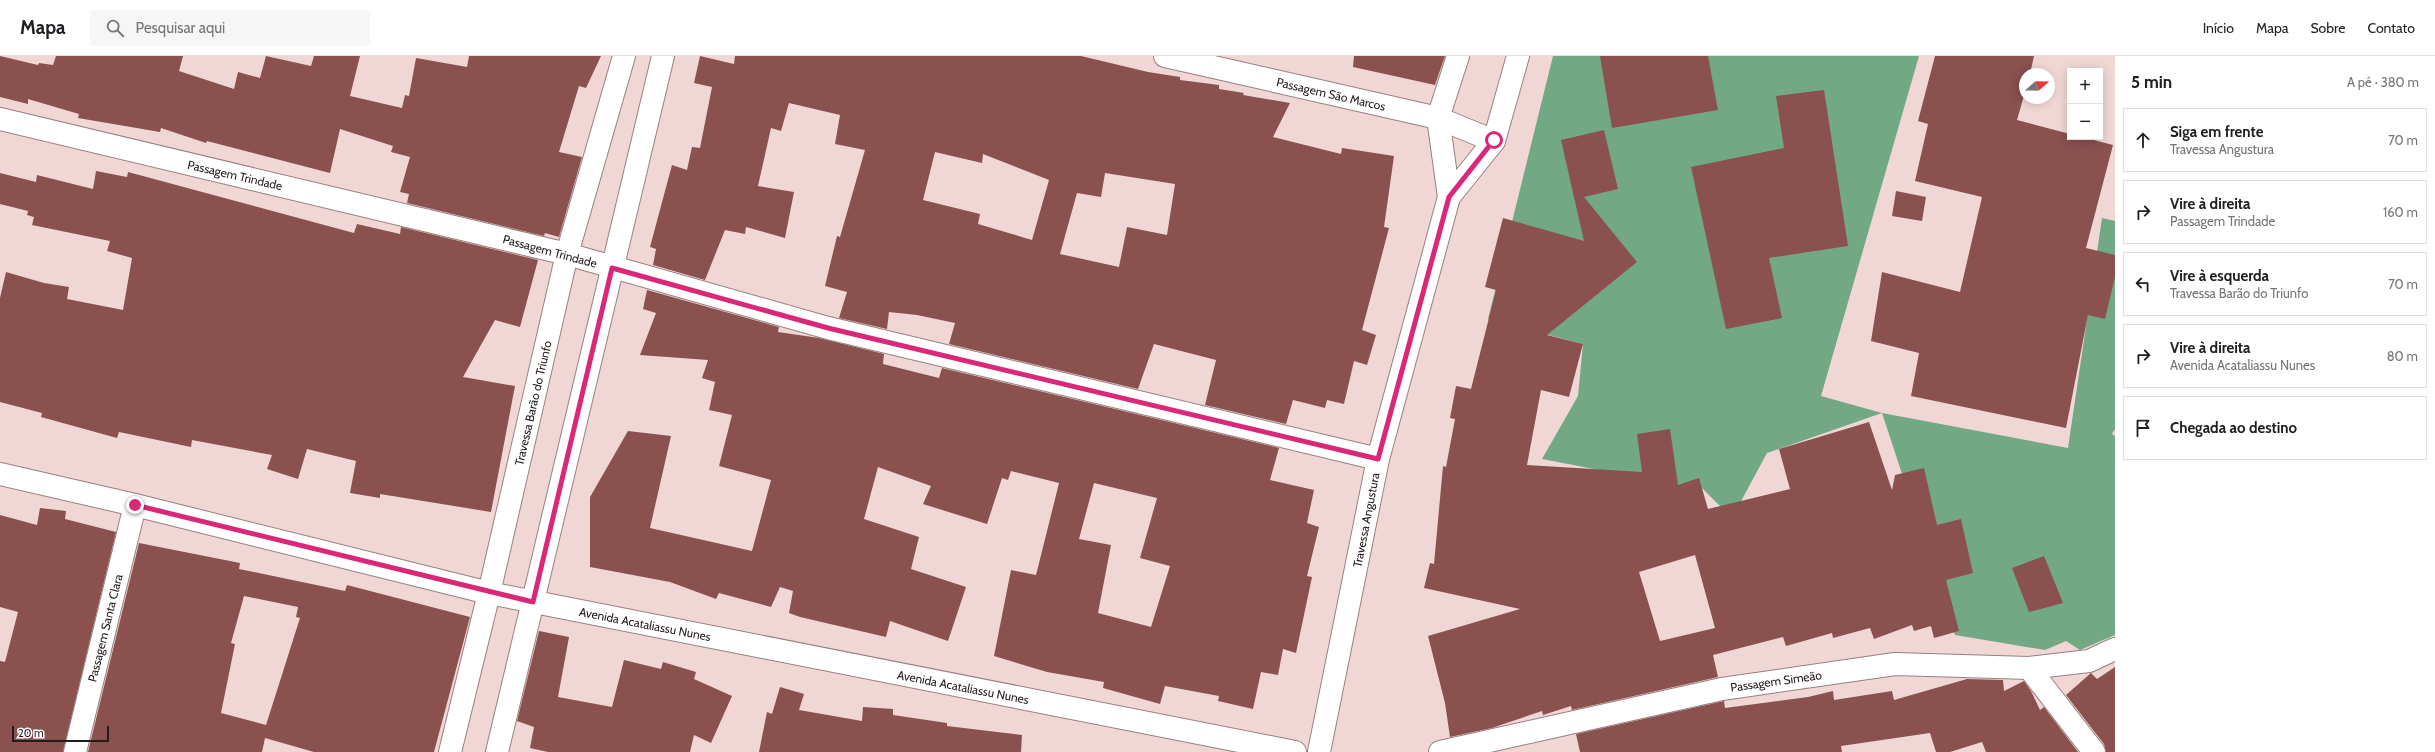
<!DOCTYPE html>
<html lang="pt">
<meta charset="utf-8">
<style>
:root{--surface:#fff;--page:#f6f6f6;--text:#202124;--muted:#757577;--line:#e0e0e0}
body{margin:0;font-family:Cabin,sans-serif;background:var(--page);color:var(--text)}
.controls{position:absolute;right:12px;top:12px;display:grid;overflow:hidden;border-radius:0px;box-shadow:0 2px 10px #0003}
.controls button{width:36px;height:36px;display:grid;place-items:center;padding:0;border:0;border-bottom:1px solid var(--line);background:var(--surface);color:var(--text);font:20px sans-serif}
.compass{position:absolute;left:2019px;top:12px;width:36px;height:36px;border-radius:50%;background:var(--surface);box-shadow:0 2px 10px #0003;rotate:70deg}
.scale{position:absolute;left:12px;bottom:10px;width:97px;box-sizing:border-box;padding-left:4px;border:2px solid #241c1b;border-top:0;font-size:11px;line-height:14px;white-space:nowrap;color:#241c1b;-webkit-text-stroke:3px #fff;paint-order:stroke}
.stop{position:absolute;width:12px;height:12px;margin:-9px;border:3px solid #db2777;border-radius:50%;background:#fff}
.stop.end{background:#db2777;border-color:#fff;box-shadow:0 1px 4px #0008}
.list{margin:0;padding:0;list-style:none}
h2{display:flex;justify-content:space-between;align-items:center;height:52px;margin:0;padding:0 16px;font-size:17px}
h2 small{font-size:13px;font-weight:400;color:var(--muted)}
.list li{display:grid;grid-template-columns:26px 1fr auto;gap:12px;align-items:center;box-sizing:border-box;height:64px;margin:0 8px 8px;padding:0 8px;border:1px solid var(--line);border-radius:0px}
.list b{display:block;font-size:15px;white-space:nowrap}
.list p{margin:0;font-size:13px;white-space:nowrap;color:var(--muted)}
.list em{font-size:13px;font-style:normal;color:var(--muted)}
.icon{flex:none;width:22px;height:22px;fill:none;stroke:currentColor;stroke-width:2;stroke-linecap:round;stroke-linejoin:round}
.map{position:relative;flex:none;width:2115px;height:696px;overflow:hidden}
header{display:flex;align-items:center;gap:24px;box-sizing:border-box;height:56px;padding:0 20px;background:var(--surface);border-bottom:1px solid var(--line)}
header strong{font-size:19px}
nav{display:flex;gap:22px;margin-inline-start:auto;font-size:14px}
.search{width:280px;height:36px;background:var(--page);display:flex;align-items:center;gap:10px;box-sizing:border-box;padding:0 14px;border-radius:0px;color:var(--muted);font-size:15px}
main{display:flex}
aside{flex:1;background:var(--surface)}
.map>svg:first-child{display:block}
</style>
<header>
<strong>Mapa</strong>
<div class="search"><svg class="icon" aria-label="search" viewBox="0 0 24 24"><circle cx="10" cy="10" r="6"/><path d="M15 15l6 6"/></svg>Pesquisar aqui</div>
<nav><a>Início</a><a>Mapa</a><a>Sobre</a><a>Contato</a></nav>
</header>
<main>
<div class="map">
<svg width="2115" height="696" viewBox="0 0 2115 696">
<rect width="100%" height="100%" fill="#f0d7d6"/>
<polygon fill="#73a884" points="1553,0 1919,0 1821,340 1882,357 2068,392 2102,162 2115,165 2115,373 2112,378 2115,380 2115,579 2080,594 2066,585 2045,594 1955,579 1882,357 1767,397 1732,462 1701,431 1677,429 1542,403 1578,340 1583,288 1488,263"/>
<g fill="#8a514f" fill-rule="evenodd">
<polygon points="0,0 38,9 39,7 53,9 56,0 183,0 179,15 234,33 238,16 260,22 266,0 311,10 314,0 360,0 350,40 402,52 405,39 409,40 416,2 467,11 469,0 601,0 586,32 579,30 559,96 582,101 559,181 545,177 544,180 407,147 409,138 400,136 410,101 391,96 393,90 340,73 330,117 207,85 206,87 161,72 160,76 78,62 79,58 28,43 28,48 0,41"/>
<path d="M700,0L734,8L735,0H1081L1148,16L1180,21V24L1219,29V33L1244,37L1243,39L1290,47L1273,81L1341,98L1342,92L1394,100L1384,171L1389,172L1362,274L1376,279L1367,309L1354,305L1344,348L1327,344L1325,352L1293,344L1286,368L1205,349L1216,304L1154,288L1138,333L949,288L955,267L917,259L889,256L887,273L839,262L847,236L825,230L837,180L840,181L865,94L835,88L840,59L789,47L781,75L771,72L758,130L794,136L785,182L746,171L745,178L725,174L705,224L653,209L656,193L650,191L672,109L687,114L692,91L700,92L712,31L694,27ZM935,96L982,107L983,98L1049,124L1032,184L978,168L980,158L923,144ZM1105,117L1175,128L1167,179L1127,171L1119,211L1060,198L1077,137L1101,141Z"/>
<polygon points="1354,0 1445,0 1435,29 1353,11"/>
<polygon points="1600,0 1708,0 1718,54 1612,72"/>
<polygon points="1935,0 2034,0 2030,18 2025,18 2025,36 2017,64 2070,78 2070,81 2082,81 2113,89 2086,192 2115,199 2115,221 2105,263 2088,259 2066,372 1911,340 1919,297 1871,285 1882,216 1960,236 1982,141 1915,125 1928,68 1918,65"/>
<polygon points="1824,34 1848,190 1769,202 1782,262 1726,273 1691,111 1784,92 1776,40"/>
<path d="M1604,74L1618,133L1584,141L1637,206L1547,279L1583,288L1569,341L1541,334L1527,409L1642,416L1637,378L1670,373L1678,429L1699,422L1708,453L1790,433L1779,393L1869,366L1892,434L1895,419L1924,412L1937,469L1961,463L1973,517L1946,524L1959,575L1934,582L1931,570L1914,575L1912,569L1874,583L1870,572L1833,582L1832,577L1786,590L1783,581L1713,599L1718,621L1572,654L1571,650L1543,659L1542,655L1492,672L1450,681L1445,647L1428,580L1520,553L1424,532L1430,507L1434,508L1443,410L1446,411L1455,363L1450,362L1456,330L1471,333L1496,234L1485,231L1503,162L1584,185L1561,84ZM1695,499L1715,572L1660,585L1639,516Z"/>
<polygon points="96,115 127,121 128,116 354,177 357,168 400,178 401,171 538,204 520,271 495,264 463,321 515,330 491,456 380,438 380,442 350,437 356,405 307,393 298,423 267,413 272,399 192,384 191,391 119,376 117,382 41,361 42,357 0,346 0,242 6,216 44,227 69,231 67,243 123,254 132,202 107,195 110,185 32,169 34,161 27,159 28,155 0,148 0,117 36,126 37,119 93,133"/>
<polygon points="1896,135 1926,141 1922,165 1892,160"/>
<path d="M647,234L779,271L778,276L819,282L884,298L883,308L939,322L942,312L1279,392L1270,424L1314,434L1307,467L1319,471L1307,520L1312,521L1296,597L1283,593L1278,619L1261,616L1253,653L1218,645L1219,640L1165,630L1160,648L1103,632L1104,626L1047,616L994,600L1011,514L1036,519L1059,427L1011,415L1008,424L1002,422L987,468L923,448L931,430L878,411L864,463L919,481L911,513L966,531L948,585L890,565L886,581L800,561L789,557L793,535L780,531L771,551L719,537L716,543L670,526L590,511V441L628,375L671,380L650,472L752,495L771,424L719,410L732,359L709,354L715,326L702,322L708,304L640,299L656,257L643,253ZM1094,427L1157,442L1140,502L1170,510L1151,571L1098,557L1111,489L1079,483Z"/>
<polygon points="40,452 66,455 65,463 116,476 63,696 0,696 0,605 5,606 18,556 0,551 0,459 37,469"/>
<path d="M139,487L240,507L239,513L345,535L347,529L470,561L434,696H314L265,682L262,696H88ZM244,540L298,551L296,561L300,562L266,669L221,657L235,588L231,587Z"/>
<polygon points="2044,500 2063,547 2029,556 2012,512"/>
<polygon points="539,575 569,581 558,641 612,651 624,604 661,613 663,606 696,616 694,623 732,640 711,687 694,679 690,696 548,696 530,692 534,671 517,665"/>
<polygon points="2115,611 2115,696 2106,696 2104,688 2066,639 2091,617 2097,623"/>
<polygon points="1967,623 2003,624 2004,635 2024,625 2031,635 2040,654 2044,651 2078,696 1986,696 1982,686 1950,696 1936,696 1930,677 1841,690 1842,696 1580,696 1576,678 1724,645 1725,652 1808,641 1833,635 1834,644 1892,635 1894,644"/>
<polygon points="780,631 804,638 799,654 862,665 863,651 893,653 893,659 947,667 947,670 1022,679 1021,696 759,696 767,656 772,658"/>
</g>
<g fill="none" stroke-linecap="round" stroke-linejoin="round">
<defs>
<g id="minor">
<polyline points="1165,0 1438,62 1494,85"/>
<polyline points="0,63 567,198 828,272 1378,403"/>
<polyline points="0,418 135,449 489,537 1295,696"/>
<polyline points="2029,612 2094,696"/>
<polyline points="75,696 135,449"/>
<polyline points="1440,696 1722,633 1895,608 2029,612 2089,605 2115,593"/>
</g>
<g id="tertiary">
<polyline points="1449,141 1494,85 1518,0"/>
<polyline points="450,696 489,537 567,198 624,0"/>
<polyline points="497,696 663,0"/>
<polyline points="1319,696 1378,403 1449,141 1438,62 1458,0"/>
</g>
</defs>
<use href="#minor" stroke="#97807f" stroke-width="24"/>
<use href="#tertiary" stroke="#97807f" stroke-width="24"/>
<use href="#minor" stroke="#fff" stroke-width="22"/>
<use href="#tertiary" stroke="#fff" stroke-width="22"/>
</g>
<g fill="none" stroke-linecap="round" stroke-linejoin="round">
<polyline stroke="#db2777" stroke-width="5" points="135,449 533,546 612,212 828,272 1378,403 1449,141 1494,84"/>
</g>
<g text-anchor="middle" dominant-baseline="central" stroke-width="4" stroke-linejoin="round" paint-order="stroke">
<g font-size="12" fill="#241c1b" stroke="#fff">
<text transform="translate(1331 38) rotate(13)">Passagem São Marcos</text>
<text transform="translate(235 119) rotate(13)">Passagem Trindade</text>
<text transform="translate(550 195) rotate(15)">Passagem Trindade</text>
<text transform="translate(533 347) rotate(-77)">Travessa Barão do Triunfo</text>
<text transform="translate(1366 464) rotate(-79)">Travessa Angustura</text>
<text transform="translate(645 568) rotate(11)">Avenida Acataliassu Nunes</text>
<text transform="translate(105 572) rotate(-76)">Passagem Santa Clara</text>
<text transform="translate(1776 625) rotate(-8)">Passagem Simeão</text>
<text transform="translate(963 631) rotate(11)">Avenida Acataliassu Nunes</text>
</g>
</g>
</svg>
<div class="controls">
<button>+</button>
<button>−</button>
</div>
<svg class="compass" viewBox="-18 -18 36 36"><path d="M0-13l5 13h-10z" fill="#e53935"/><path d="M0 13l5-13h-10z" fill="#757577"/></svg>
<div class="scale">20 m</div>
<div class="stop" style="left:1494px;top:84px"></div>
<div class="stop end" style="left:135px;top:449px"></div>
</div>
<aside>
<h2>5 min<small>A pé · 380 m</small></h2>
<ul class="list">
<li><svg class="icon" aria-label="ahead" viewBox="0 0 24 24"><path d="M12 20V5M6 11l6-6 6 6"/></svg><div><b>Siga em frente</b><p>Travessa Angustura</p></div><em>70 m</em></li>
<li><svg class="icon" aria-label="right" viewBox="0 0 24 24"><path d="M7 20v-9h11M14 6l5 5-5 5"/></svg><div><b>Vire à direita</b><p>Passagem Trindade</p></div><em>160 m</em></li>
<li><svg class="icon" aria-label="left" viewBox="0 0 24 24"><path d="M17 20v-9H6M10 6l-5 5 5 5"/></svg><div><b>Vire à esquerda</b><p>Travessa Barão do Triunfo</p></div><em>70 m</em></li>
<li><svg class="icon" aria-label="right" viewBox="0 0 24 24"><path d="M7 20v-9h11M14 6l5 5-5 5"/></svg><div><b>Vire à direita</b><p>Avenida Acataliassu Nunes</p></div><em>80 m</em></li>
<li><svg class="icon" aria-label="arrive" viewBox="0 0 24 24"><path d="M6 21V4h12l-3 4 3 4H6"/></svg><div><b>Chegada ao destino</b></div></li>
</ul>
</aside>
</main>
